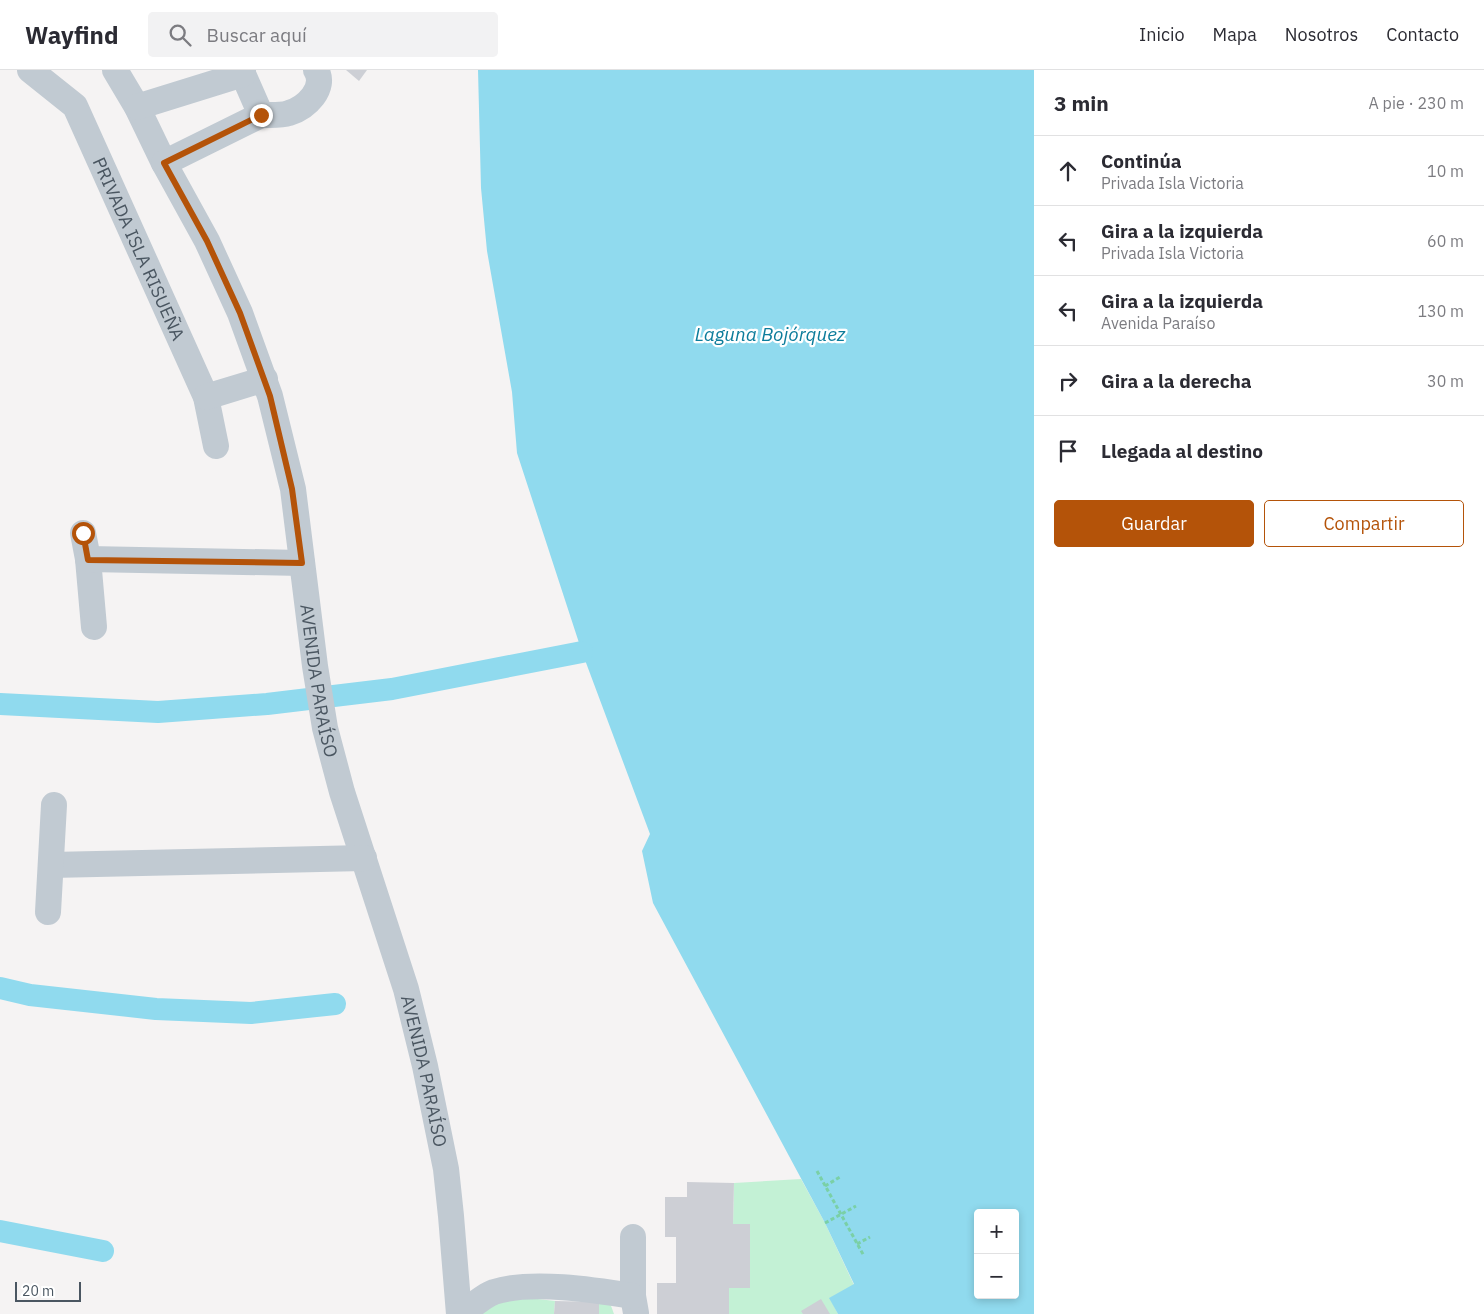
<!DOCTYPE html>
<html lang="es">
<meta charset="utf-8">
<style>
:root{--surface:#fff;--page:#f2f2f3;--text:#2b2b33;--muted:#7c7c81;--line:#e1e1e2;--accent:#b45309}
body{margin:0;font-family:"IBM Plex Sans",sans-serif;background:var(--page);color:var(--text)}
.controls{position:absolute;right:15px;bottom:15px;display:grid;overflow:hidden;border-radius:5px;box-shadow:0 2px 8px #0003}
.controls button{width:45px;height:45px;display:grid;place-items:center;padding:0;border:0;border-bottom:1px solid var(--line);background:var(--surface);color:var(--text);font:25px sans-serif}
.scale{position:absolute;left:15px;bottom:12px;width:66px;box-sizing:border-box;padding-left:5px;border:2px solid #4a5661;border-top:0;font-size:14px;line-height:18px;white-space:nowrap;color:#4a5661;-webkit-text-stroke:4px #fff;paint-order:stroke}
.stop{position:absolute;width:15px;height:15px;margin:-11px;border:4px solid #b45309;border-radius:50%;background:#fff}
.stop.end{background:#b45309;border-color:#fff;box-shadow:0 1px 5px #0008}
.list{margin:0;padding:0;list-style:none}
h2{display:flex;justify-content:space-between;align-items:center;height:65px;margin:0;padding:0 20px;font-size:21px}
h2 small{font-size:16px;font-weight:400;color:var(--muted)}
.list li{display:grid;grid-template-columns:32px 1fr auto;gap:15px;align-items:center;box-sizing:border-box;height:70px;padding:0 20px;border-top:1px solid var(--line)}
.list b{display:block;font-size:19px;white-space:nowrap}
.list p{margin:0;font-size:16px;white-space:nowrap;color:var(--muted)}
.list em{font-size:16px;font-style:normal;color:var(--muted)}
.actions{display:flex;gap:10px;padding:15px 20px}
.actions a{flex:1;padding:11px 0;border:1px solid var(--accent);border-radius:5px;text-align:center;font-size:18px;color:var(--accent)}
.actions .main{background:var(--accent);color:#fff}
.icon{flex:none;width:28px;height:28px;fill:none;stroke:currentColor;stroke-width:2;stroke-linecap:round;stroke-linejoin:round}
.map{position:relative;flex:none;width:1034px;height:1244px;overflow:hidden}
header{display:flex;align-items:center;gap:30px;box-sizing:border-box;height:70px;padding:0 25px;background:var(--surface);border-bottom:1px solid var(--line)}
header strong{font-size:24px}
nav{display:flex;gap:28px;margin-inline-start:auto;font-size:18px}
.search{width:350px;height:45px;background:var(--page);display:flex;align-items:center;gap:12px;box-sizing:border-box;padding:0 18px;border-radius:5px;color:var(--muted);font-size:19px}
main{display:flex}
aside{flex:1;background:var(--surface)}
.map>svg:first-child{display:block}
</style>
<header>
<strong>Wayfind</strong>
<div class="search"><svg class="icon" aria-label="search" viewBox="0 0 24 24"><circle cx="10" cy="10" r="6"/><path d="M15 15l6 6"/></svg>Buscar aquí</div>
<nav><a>Inicio</a><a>Mapa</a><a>Nosotros</a><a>Contacto</a></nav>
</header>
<main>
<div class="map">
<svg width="1034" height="1244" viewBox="0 0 1034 1244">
<rect width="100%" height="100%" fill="#f5f3f3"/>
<g fill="#c3f1d5">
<polygon points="801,1109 825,1153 854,1215 830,1228 838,1244 729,1244 729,1218 750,1218 750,1154 733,1154 734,1113"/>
<polygon points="521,1227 555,1231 554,1244 480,1244 501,1230"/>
<polygon points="599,1232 610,1233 614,1244 599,1244"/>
</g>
<path fill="#90daee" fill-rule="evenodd" d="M478,0H1034V1244H838L829,1228L854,1214L825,1153L653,833L642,781L650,764L582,582L517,383L512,322L487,181L481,118ZM978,1143H1015V1225H978Z"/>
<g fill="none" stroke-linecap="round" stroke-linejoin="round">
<g stroke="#90daee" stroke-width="22">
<polyline points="0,634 158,642 267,634 392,619 582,582"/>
<polyline points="0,918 30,925 156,939 251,943 335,934"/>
<polyline points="0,1161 103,1181"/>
</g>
</g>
<g fill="#cdcfd5">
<polygon points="346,0 367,0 359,11"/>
<polygon points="687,1112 734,1113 733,1154 750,1154 750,1218 729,1218 729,1244 657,1244 657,1213 676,1213 676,1167 665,1167 665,1127 687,1127"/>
<polygon points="821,1229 830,1244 803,1244 801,1241"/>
<polygon points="555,1231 599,1232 599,1244 554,1244"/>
</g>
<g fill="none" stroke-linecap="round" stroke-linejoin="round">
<g stroke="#7ad0a6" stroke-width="3" stroke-dasharray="4 2.5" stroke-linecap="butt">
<polyline points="817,1101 864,1186"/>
<polyline points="825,1116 840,1107"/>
<polyline points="825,1153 856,1136"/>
<polyline points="857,1174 870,1167"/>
</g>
<g stroke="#c1cad2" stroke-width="26">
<path id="s1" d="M30,0L75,36L206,327L216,376"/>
<path id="s2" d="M115,0L137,37L164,93L207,171L240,243L270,326L293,419L315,596L325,658L342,722L406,919L425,996L446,1099L451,1146L459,1244"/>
<path d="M243,0V4L261,45C270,45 280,46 289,43C306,38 327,18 316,0"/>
<polyline points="137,37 243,4"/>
<polyline points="164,93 261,45"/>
<polyline points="206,327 265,309"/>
<polyline points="83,463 88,489 94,557"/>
<polyline points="88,489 302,493"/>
<polyline points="51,795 364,788"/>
<polyline points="48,842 54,735"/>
<polyline points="633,1167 633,1226 636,1243"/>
<path d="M462,1244C471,1237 483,1226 494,1222C531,1210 595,1220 633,1226"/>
</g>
</g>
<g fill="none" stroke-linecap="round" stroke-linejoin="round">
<polyline stroke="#b45309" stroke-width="6" points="83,463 88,490 302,493 292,419 270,326 240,243 207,171 164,93 261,45"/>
</g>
<g text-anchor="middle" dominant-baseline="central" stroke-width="4.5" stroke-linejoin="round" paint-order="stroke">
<g font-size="18" fill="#4a5661" stroke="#fff">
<text stroke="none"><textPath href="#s1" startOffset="214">PRIVADA ISLA RISUEÑA</textPath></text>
<text stroke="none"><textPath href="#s2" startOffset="651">AVENIDA PARAÍSO</textPath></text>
<text stroke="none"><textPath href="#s2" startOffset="1056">AVENIDA PARAÍSO</textPath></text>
</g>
<g font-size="19" font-style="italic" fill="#0c7c9b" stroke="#fff">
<text x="770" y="264">Laguna Bojórquez</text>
</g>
</g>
</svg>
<div class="controls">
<button>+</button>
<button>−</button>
</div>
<div class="scale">20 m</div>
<div class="stop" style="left:83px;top:463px"></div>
<div class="stop end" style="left:261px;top:45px"></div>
</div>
<aside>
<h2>3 min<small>A pie · 230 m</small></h2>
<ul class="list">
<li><svg class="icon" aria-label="ahead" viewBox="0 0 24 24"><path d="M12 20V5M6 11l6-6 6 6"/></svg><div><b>Continúa</b><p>Privada Isla Victoria</p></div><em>10 m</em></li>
<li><svg class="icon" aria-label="left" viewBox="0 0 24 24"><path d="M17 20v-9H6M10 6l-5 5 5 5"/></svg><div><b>Gira a la izquierda</b><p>Privada Isla Victoria</p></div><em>60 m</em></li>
<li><svg class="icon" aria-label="left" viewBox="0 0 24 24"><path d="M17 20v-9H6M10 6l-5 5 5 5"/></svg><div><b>Gira a la izquierda</b><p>Avenida Paraíso</p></div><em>130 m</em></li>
<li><svg class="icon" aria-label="right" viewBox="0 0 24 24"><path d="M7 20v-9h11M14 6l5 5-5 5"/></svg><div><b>Gira a la derecha</b></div><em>30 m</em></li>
<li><svg class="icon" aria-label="arrive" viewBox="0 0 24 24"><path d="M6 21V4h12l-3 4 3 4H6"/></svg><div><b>Llegada al destino</b></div></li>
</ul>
<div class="actions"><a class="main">Guardar</a><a>Compartir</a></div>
</aside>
</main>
